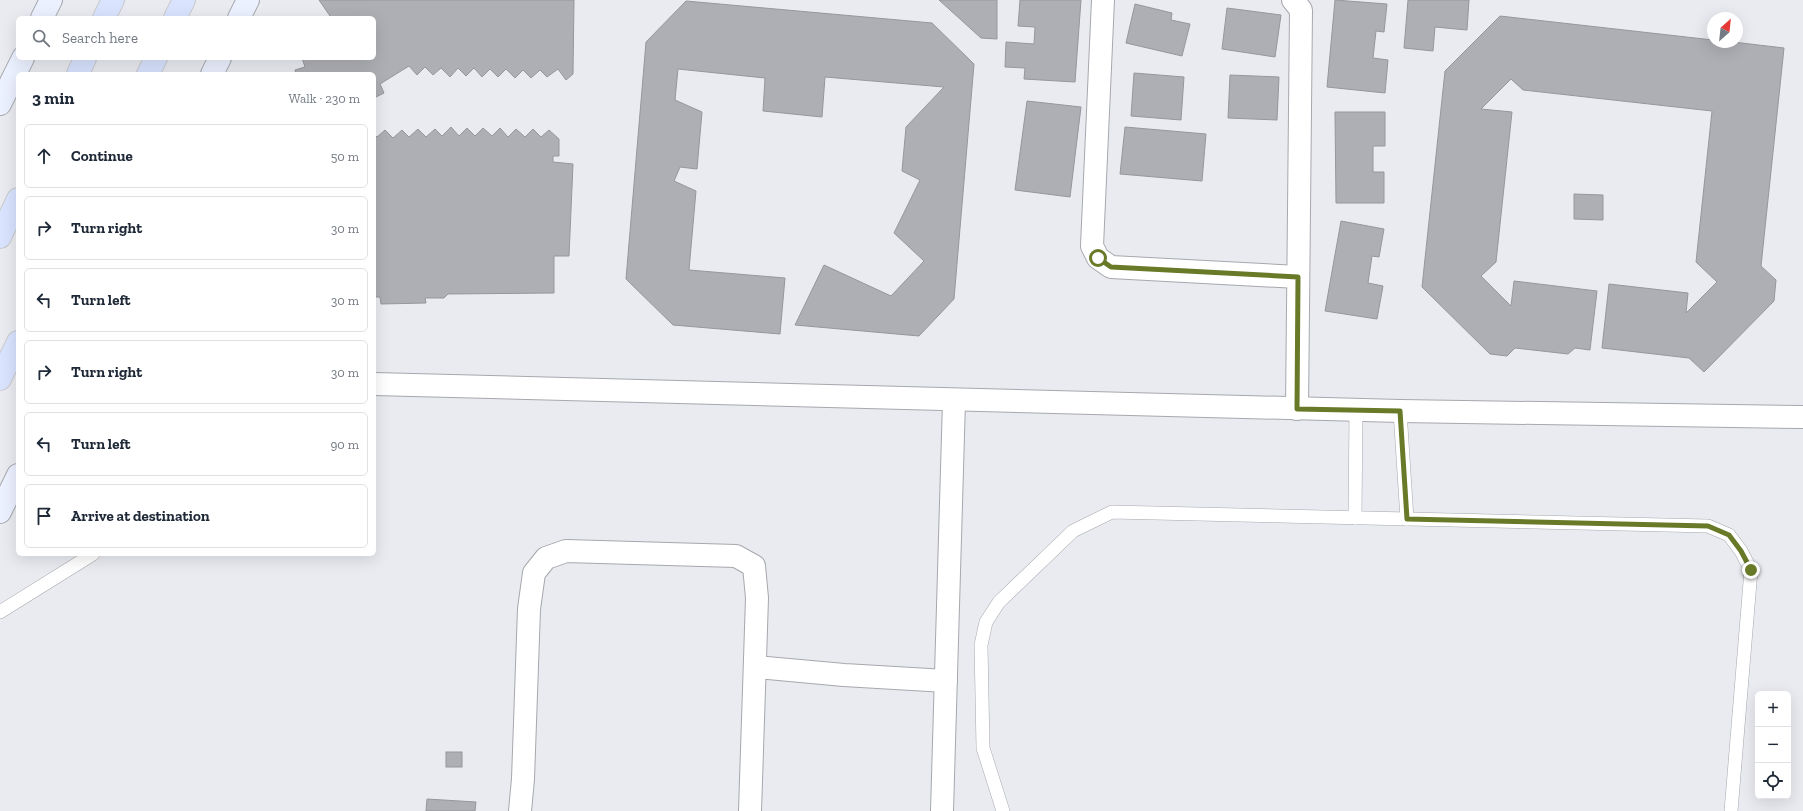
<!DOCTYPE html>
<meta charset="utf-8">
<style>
:root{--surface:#fff;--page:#f2f2f3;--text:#1f2937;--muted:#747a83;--line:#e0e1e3}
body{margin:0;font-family:"Zilla Slab",serif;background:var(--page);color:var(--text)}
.controls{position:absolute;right:12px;bottom:12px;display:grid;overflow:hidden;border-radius:6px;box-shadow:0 4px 16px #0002}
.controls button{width:36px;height:36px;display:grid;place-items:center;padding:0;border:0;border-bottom:1px solid var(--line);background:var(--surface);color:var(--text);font:20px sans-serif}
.compass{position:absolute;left:1707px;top:12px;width:36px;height:36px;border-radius:50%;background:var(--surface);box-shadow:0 4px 16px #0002;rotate:27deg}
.stop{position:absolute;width:12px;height:12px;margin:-9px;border:3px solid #687928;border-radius:50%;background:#fff}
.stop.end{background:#687928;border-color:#fff;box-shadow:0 1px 4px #0008}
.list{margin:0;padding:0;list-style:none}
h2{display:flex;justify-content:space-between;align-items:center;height:52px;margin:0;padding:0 16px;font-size:17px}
h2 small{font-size:13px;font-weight:400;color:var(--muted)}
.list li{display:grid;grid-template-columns:26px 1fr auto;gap:12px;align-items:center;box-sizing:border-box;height:64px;margin:0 8px 8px;padding:0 8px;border:1px solid var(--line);border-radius:6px}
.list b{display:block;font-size:15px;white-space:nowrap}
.list em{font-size:13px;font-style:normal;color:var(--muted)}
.icon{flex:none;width:22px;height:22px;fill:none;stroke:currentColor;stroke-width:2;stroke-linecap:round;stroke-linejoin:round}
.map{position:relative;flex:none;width:1803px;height:811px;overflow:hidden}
.search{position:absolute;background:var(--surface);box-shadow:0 4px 16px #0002;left:16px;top:16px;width:360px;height:44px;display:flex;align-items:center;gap:10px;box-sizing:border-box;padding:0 14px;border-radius:6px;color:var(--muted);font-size:15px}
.panel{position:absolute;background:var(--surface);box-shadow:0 4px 16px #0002;left:16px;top:72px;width:360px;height:484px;border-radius:6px}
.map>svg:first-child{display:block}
</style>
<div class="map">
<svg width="1803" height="811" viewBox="0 0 1803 811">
<rect width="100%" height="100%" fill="#e9ebf0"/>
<g fill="#aeafb4" stroke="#95979c">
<polygon points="319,0 574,0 573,74 566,80 558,69 547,77 540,70 531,78 523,70 515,78 506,69 498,77 490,69 482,77 474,68 466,76 458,68 450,77 441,68 433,75 425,67 417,75 409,66 380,84 384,93 374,98 374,74 296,74 295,70 305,67 302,58 374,58 374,18 327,18 330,16"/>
<polygon points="939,0 997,0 997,39 981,38"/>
<polygon points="1020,0 1081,0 1075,82 1024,79 1025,68 1005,67 1006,42 1034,44 1035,27 1018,26"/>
<polygon points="1335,0 1387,4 1384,32 1376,31 1373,58 1388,60 1385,93 1327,87"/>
<polygon points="1408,0 1469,0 1467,30 1435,27 1433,51 1404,48"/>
<polygon points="686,1 932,23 974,64 954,299 919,336 795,325 824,265 891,296 924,261 894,233 920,180 902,171 906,127 944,87 825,77 822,117 763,111 765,78 678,69 675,100 702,112 697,169 680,167 674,181 696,191 689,270 785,278 780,334 673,325 626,279 646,42"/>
<polygon points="1135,4 1172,13 1171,20 1190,24 1182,56 1126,43"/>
<polygon points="1227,8 1281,15 1275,57 1222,49"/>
<polygon points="1500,16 1713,40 1713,42 1733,42 1784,48 1761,266 1776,280 1774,301 1704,372 1689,358 1602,348 1609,284 1688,293 1686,313 1717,282 1696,262 1712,111 1523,90 1511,79 1481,109 1512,112 1496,262 1481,276 1511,306 1514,281 1597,291 1590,350 1575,348 1568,354 1515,348 1507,356 1490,354 1422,287 1445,71"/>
<polygon points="1134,73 1184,77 1181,120 1131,116"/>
<polygon points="1230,75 1279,77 1277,120 1228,118"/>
<polygon points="1027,101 1081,107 1070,197 1015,190"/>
<polygon points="1335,112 1385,112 1385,146 1373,146 1373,172 1384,172 1384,203 1336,203"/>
<polygon points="451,127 459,136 467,128 475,136 483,128 492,136 500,128 508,137 516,129 525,137 533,129 541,137 549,130 559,139 559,156 553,156 553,162 573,164 569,256 554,256 554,293 448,294 444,298 425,298 426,303 381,304 380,297 374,297 374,134 377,137 385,130 393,138 402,130 409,137 418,129 426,137 435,129 442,136"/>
<polygon points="1125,127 1206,134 1202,181 1120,174"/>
<polygon points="1574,194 1603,195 1603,220 1574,219"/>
<polygon points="1341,221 1384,229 1379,257 1372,256 1368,283 1383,286 1377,319 1325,311"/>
<rect x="446" y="752" width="16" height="15"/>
<polygon points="427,799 476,802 475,811 426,811"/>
</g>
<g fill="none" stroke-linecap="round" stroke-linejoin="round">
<defs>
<g id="service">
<polyline points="1400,411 1407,519"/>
<polyline points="1355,518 1356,410"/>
<polyline points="0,612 93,554"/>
<polyline points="1003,811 983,748 981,645 986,622 999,602 1073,531 1112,512 1708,526 1729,535 1741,551 1751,570 1731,811"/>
</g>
<g id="minor">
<polyline points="1103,0 1092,246 1098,258 1111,267 1298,277"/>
<polyline points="1293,0 1301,10 1297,409"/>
<polyline points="374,384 1400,411 1803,417"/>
<polyline points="756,667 844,675 946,681"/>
<polyline points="520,811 523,779 529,609 534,573 546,558 566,551 736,556 754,566 757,598 750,811"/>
<polyline points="942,811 954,401"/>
</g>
<g id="secondary">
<polyline points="42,18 51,0"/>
<polyline points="239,18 248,0"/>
<polyline points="212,74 220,58"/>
<polyline points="0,104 23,58"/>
<polyline points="0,512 18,475"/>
</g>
<g id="primary">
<polyline points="104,18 113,0"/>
<polyline points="175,18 184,0"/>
<polyline points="78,74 85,58"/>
<polyline points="148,74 156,58"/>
<polyline points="0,237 18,199"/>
<polyline points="0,379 18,342"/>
</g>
</defs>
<use href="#service" stroke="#a6a8ad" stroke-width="14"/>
<use href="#minor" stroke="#a6a8ad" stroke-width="24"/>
<use href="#secondary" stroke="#a6a8ad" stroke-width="24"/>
<use href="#primary" stroke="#c9caca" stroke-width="24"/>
<use href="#service" stroke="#fff" stroke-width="13"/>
<use href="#minor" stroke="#fff" stroke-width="22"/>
<use href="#secondary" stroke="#ecf1ff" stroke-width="22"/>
<use href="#primary" stroke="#d9e3fe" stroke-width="22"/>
</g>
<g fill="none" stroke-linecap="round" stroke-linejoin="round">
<polyline stroke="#687928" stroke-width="5" points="1098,258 1111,267 1298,277 1297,409 1400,411 1407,519 1708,526 1729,535 1741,551 1751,570"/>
</g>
</svg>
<div class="controls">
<button>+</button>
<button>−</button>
<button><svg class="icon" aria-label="locate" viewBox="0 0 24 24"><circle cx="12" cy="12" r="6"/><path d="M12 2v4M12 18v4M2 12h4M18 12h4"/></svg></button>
</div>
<svg class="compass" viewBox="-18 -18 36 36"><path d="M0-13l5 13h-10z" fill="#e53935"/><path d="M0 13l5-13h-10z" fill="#747a83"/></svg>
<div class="stop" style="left:1098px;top:258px"></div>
<div class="stop end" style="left:1751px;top:570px"></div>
<div class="search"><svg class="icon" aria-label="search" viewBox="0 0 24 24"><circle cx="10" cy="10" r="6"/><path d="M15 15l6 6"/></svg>Search here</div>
<section class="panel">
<h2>3 min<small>Walk · 230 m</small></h2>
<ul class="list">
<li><svg class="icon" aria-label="ahead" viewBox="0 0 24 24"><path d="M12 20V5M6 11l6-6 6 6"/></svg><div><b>Continue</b></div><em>50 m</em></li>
<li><svg class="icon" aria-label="right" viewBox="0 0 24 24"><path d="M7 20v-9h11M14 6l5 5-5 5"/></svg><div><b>Turn right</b></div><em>30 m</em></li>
<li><svg class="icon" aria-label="left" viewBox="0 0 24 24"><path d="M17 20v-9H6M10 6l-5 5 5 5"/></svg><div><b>Turn left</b></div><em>30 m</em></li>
<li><svg class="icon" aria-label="right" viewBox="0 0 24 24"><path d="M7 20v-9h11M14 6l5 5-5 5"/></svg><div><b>Turn right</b></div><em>30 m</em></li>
<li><svg class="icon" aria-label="left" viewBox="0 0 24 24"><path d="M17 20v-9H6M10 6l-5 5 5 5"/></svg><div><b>Turn left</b></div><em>90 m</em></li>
<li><svg class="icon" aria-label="arrive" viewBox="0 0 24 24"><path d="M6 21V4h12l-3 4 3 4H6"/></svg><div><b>Arrive at destination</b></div></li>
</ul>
</section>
</div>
